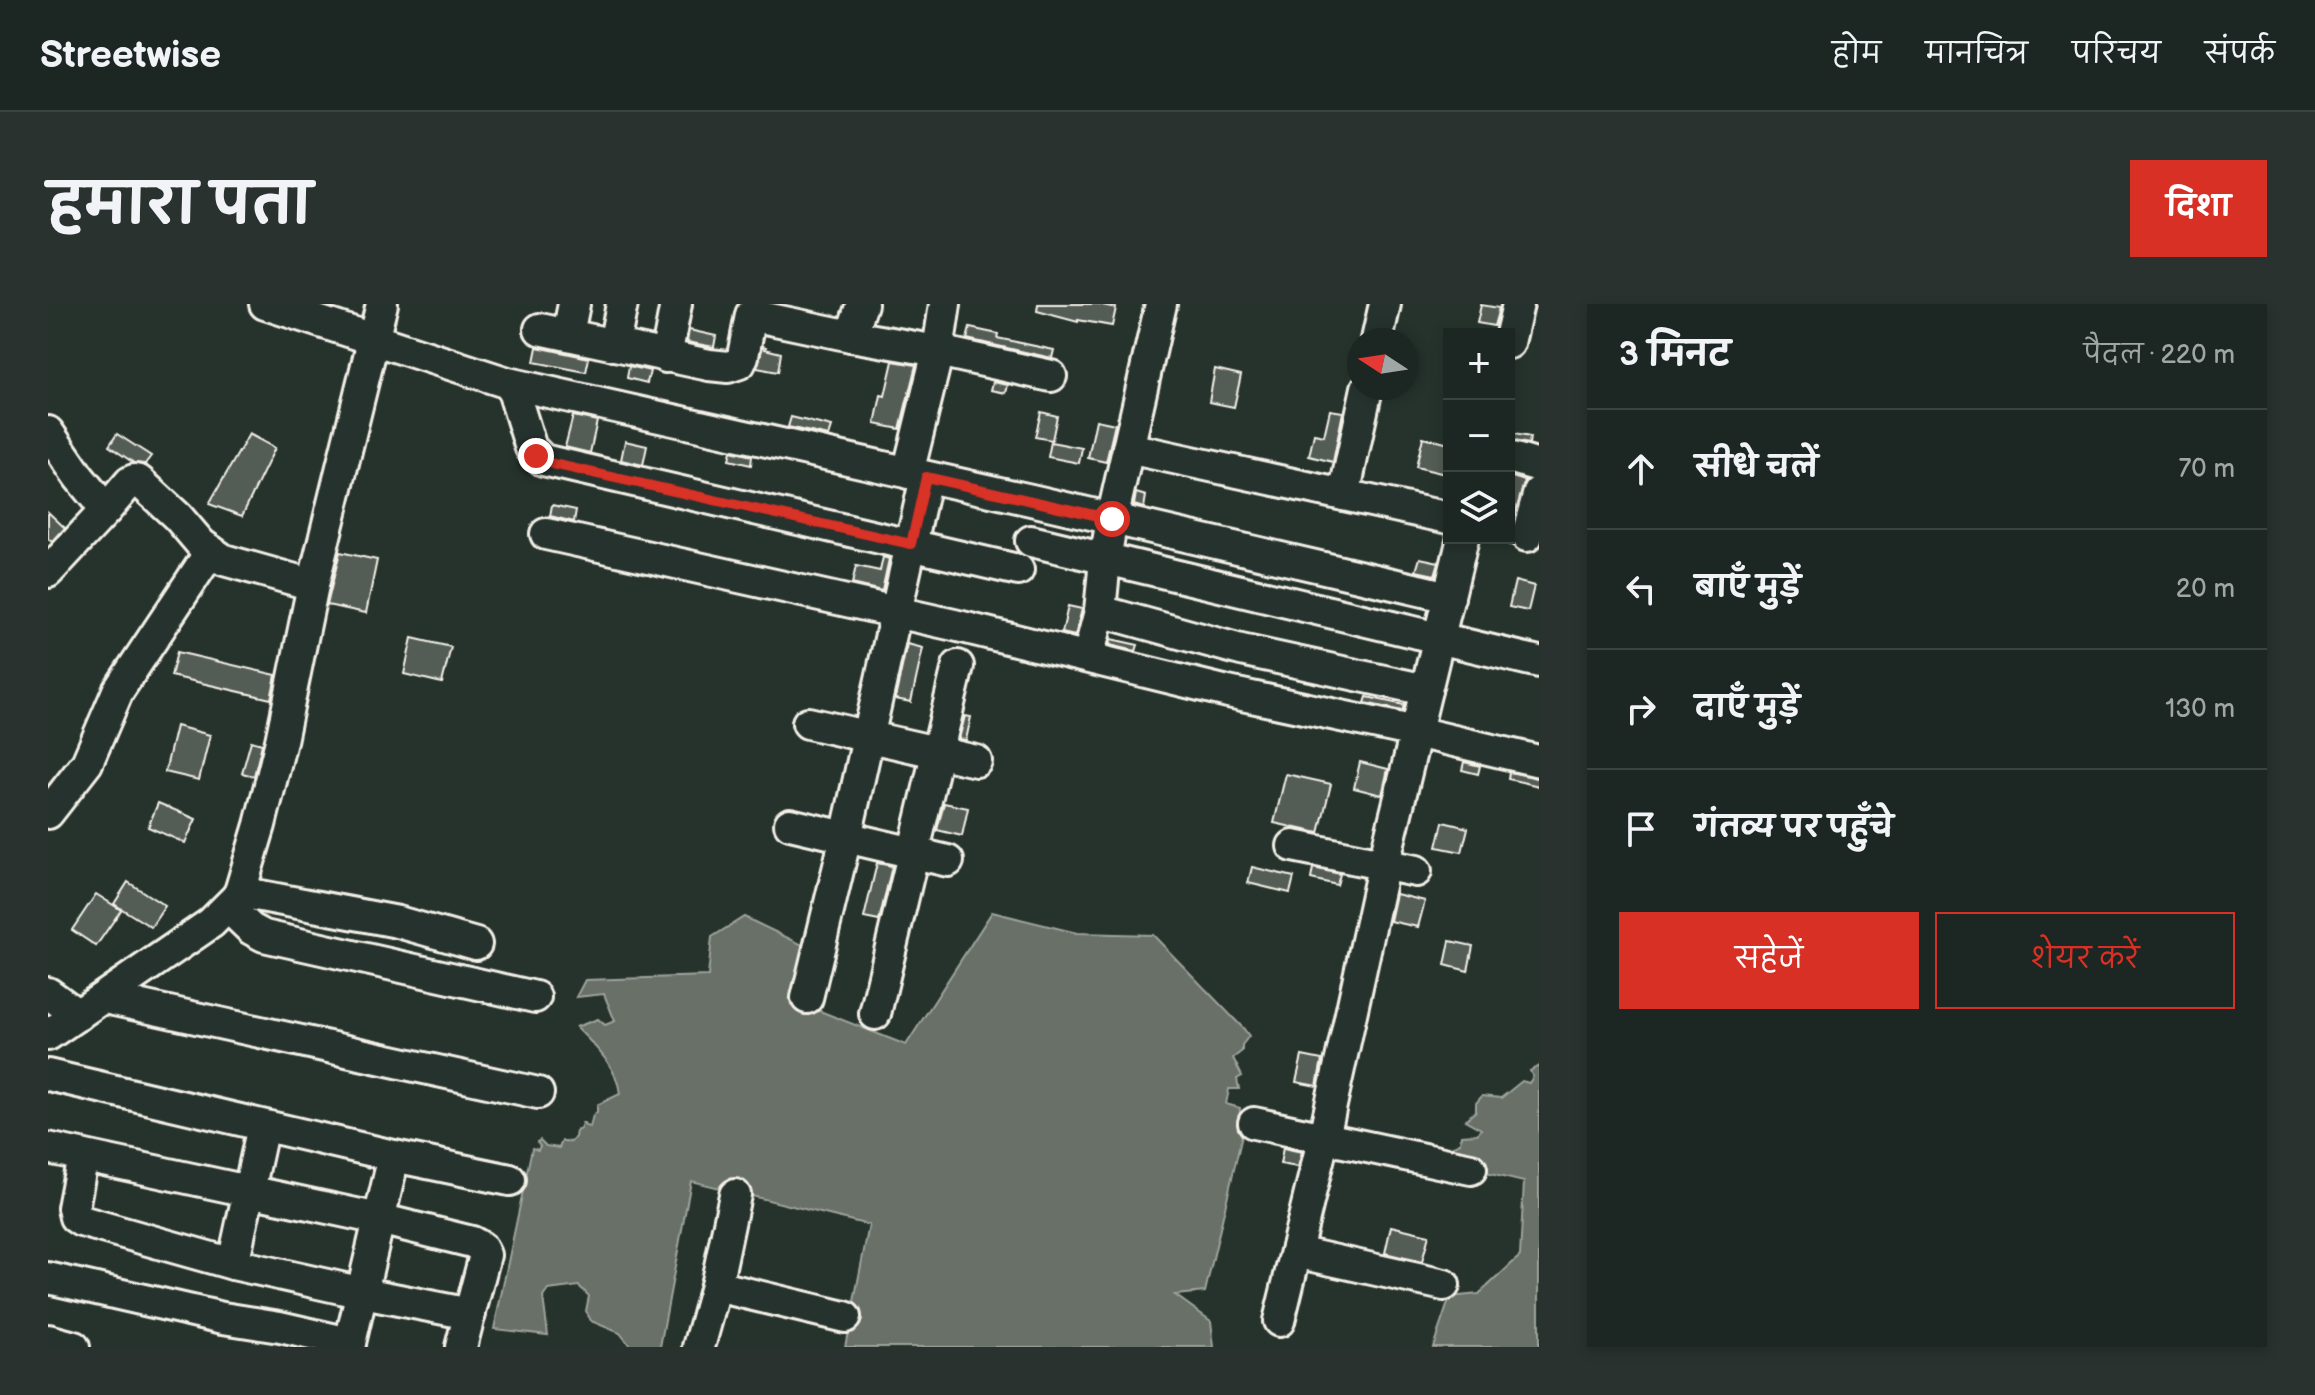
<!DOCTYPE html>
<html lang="hi">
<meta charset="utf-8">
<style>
:root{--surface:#1c2622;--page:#29322f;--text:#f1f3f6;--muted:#a0a5a5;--line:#3a4340;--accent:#d93025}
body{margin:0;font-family:"Balsamiq Sans","Playpen Sans Deva",sans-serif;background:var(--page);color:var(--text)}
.controls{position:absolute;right:24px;top:24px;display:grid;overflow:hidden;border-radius:0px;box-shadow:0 4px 12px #0003}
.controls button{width:72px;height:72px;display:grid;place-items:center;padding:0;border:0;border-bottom:2px solid var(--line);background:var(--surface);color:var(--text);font:40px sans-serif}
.compass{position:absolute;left:1299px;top:24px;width:72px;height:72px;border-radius:50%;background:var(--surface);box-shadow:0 4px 12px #0003;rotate:282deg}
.stop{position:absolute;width:24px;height:24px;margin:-18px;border:6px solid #d93025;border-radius:50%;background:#fff}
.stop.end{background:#d93025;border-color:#fff;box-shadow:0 2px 8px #0008}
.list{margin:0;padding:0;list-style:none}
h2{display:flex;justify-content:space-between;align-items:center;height:104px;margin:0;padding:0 32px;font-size:34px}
h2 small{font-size:26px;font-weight:400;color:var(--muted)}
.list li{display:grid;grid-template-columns:52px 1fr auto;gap:24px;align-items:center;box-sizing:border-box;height:120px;padding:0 32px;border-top:2px solid var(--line)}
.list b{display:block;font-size:30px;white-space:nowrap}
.list em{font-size:26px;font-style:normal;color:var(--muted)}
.actions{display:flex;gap:16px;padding:24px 32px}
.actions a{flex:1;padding:18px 0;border:2px solid var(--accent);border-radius:0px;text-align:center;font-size:28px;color:var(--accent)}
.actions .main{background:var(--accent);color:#fff}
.icon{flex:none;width:44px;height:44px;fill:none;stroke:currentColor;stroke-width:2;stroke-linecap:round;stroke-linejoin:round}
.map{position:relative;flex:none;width:1491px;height:1043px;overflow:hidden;border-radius:0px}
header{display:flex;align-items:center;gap:48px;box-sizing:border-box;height:112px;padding:0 40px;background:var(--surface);border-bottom:2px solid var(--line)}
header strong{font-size:38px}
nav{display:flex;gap:44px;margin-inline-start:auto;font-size:28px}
.intro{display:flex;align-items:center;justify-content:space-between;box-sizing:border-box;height:192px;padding:0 48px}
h1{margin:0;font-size:56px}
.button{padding:20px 36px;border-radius:0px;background:var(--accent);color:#fff;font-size:28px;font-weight:700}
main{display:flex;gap:48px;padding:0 48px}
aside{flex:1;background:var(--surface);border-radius:0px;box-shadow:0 4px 12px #0003}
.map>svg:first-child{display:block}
</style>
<header>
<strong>Streetwise</strong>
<nav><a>होम</a><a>मानचित्र</a><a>परिचय</a><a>संपर्क</a></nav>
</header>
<div class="intro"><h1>हमारा पता</h1><a class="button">दिशा</a></div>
<main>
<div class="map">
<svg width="1491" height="1043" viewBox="0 0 1491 1043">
<rect width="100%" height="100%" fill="#26332d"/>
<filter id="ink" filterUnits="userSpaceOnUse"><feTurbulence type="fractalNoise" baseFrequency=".0125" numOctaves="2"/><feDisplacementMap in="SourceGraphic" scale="16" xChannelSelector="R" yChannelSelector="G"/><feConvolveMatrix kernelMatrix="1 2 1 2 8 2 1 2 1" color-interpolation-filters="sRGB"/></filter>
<g filter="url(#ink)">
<g fill="#676f68" stroke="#9fa39b" stroke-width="2">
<path d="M944,608L1029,629L1105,631L1195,724L1201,732L1194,741V747L1185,754L1194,772L1189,775L1191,785H1181L1178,800L1192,804L1191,817L1196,823L1157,988L1127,991L1163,1017L1166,1043H797L821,921L643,877L612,1043H583L572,1029L543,1017L538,1007L541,992L531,982L500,986L495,993L500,1031L446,1025L484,844L490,846L492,842L489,838L492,836L498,842L511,844L514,837L523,838L527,833L528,827L532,825L534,819H536L537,822L542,823L545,811L549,808V801L572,790C569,762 547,742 528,723L550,715L557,721L567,717L556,690L528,693L537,676L660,672L664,633L696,613L757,642L754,700L858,741Z"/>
<polygon points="1491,762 1491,1043 1385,1043 1402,993 1431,990 1472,952 1476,878 1429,867 1421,849 1401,844 1412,839 1413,831 1429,830 1433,825 1417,816 1428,807 1428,799 1434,792 1453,794 1474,777 1481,779 1485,773 1482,767"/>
</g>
<g fill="#525c55" stroke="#f4f1e8" stroke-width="2">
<polygon points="990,0 1050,0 1068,4 1064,22 1030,16 1030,18 989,7"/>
<polygon points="1433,1 1451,4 1446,22 1429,19"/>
<polygon points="922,24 950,30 949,34 1006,46 1004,54 919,35"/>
<polygon points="641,26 668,32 666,43 639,38"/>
<polygon points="715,42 718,43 717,45 733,49 730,68 709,64"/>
<polygon points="489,43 541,54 538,68 486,58"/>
<polygon points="845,57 868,61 852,125 827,120 833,91 837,92"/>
<polygon points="581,62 602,67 599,79 579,74"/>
<polygon points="1167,65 1193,71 1186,103 1161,98"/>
<polygon points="945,78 960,81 958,89 943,86"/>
<polygon points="1282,106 1295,108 1285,158 1261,152 1266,130 1276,132"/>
<polygon points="993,108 1009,112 1004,136 987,133"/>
<polygon points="525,112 549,117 542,149 517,143"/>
<polygon points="743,113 784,123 781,132 740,123"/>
<polygon points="1048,116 1067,120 1058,158 1040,154"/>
<polygon points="1461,129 1482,133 1481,140 1461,136"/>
<polygon points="69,130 103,152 97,160 86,159 61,142"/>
<polygon points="201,130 227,144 194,212 161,200"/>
<polygon points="1375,133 1401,140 1401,171 1368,163"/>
<polygon points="577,137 599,142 595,161 573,156"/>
<polygon points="1003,138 1034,144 1031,159 1000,153"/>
<polygon points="683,147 704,152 703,161 681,156"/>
<polygon points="1461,172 1477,177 1462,227 1464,241 1461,241"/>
<polygon points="1088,189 1098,192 1096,204 1086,201"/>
<polygon points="504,201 528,206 526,218 502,212"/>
<polygon points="0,208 17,224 4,238 0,235"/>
<polygon points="292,248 329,256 318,309 279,301"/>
<polygon points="835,253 841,255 834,287 804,280 808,262 832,267"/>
<polygon points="1372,254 1391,258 1387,271 1368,267"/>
<polygon points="1467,277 1486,282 1480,307 1461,303"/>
<polygon points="1020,302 1034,305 1027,332 1014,329"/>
<polygon points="364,334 403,343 394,379 356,370"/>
<polygon points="1063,335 1090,341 1088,347 1062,341"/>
<polygon points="859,340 875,344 863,398 847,395"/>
<polygon points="129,348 228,371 223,395 123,372"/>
<polygon points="1319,393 1356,401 1354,407 1317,399"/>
<polygon points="917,412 923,413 918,436 911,435"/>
<polygon points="128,422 162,431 151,476 117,468"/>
<polygon points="203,437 214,440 206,472 194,469"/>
<polygon points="1312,458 1340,465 1334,491 1306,484"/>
<polygon points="1416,458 1432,462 1430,470 1414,466"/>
<polygon points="1461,468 1491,474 1491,482 1460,475"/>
<polygon points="1238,470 1283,480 1271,529 1226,519"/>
<polygon points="110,499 148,515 137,539 100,523"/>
<polygon points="896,499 920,504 914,532 889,526"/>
<polygon points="1395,518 1420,524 1414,548 1389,543"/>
<polygon points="829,559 844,562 831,617 816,614"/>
<polygon points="1204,563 1246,573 1242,589 1200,579"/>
<polygon points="1265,564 1292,570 1289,581 1263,575"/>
<polygon points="80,578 117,602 103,623 66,600"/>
<polygon points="48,590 73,606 48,642 24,626"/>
<polygon points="1348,590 1377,597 1370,623 1342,617"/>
<polygon points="1402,637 1425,642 1420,667 1397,661"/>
<polygon points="1254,752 1274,756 1269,782 1248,778"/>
<polygon points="1235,844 1254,848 1250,863 1232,860"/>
<polygon points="1343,922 1381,931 1374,958 1337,949"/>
</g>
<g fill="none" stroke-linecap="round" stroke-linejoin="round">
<defs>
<g id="minor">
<polyline points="217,0 460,79 983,196 1401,293"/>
<polyline points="492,25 661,61 680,63 692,59 695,52 703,11 803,32 814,0"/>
<polyline points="520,30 526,0"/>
<polyline points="803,32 890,47 1003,72"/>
<polyline points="1329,36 1337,0"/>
<polyline points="1461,39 1470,0"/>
<polyline points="566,41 574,0"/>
<polyline points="618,53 628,0"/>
<polyline points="463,80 483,144 495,156 970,266"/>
<polyline points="0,128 31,173 58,206 0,268"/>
<polyline points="1080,144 1401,214"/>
<polyline points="1461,153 1491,162"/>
<polyline points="860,169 890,47 897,0"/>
<polyline points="1296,191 1319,84"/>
<polyline points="58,206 82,178 86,176 91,177 130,213 153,240 176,256 265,281"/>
<polyline points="498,230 906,321 1180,388 1368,428 1491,457"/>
<polyline points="1479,232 1491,188"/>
<polyline points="983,237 1491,358"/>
<polyline points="1052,307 1193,346 1378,386"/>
<polyline points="1040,353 1052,307 1057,256 1064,215 1113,0"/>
<polyline points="760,419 928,457"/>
<polyline points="0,509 39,459 70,387 163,247"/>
<polyline points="742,520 900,557"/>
<polyline points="1245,542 1368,567"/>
<polyline points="192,588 350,618 428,640"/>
<polyline points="180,603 203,625 216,632 487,693"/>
<polyline points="0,689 30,711"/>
<polyline points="57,694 490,789"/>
<polyline points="759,694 798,533 878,173"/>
<polyline points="827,710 910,362"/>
<polyline points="0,731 163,619 188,594 192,588 212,521 233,437 265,281 334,0"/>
<polyline points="0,771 346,852 462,876"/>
<polyline points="1206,819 1423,865"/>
<polyline points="0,844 331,915 424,938 433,943 437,951 413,1043"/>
<polyline points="35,852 25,904 27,913 33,917 185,960 315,989 422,1010"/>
<polyline points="1248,948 1396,981"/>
<polyline points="185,960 215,822"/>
<polyline points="0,974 175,1014 232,1023 302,1039"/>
<polyline points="668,982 797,1013"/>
<polyline points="1231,1017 1278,824 1336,559 1415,234"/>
<polyline points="0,1036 26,1043"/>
<polyline points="301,1043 346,852"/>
<polyline points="651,1043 668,982 687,891"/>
</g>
</defs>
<use href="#minor" stroke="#f4f1e8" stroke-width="36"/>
<use href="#minor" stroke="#26332d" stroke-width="30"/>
</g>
</g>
<g fill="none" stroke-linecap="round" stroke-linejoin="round" filter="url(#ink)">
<polyline stroke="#d93025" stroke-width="10" points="488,152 505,160 863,240 878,173 1064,215"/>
</g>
</svg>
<div class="controls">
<button>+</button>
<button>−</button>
<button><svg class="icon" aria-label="layers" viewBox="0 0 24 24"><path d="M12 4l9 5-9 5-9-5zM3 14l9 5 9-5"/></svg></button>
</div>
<svg class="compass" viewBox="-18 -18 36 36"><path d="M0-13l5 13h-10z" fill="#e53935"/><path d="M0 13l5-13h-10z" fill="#a0a5a5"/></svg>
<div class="stop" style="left:1064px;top:215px"></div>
<div class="stop end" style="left:488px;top:152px"></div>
</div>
<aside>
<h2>3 मिनट<small>पैदल · 220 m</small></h2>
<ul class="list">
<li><svg class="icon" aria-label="ahead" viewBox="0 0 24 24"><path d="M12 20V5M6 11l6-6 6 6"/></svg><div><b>सीधे चलें</b></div><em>70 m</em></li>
<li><svg class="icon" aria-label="left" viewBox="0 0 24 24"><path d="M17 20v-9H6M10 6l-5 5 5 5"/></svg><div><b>बाएँ मुड़ें</b></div><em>20 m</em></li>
<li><svg class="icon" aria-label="right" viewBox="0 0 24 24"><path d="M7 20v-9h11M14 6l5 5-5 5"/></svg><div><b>दाएँ मुड़ें</b></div><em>130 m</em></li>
<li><svg class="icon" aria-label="arrive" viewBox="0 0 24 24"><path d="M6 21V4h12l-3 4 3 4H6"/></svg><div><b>गंतव्य पर पहुँचे</b></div></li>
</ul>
<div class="actions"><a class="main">सहेजें</a><a>शेयर करें</a></div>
</aside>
</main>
